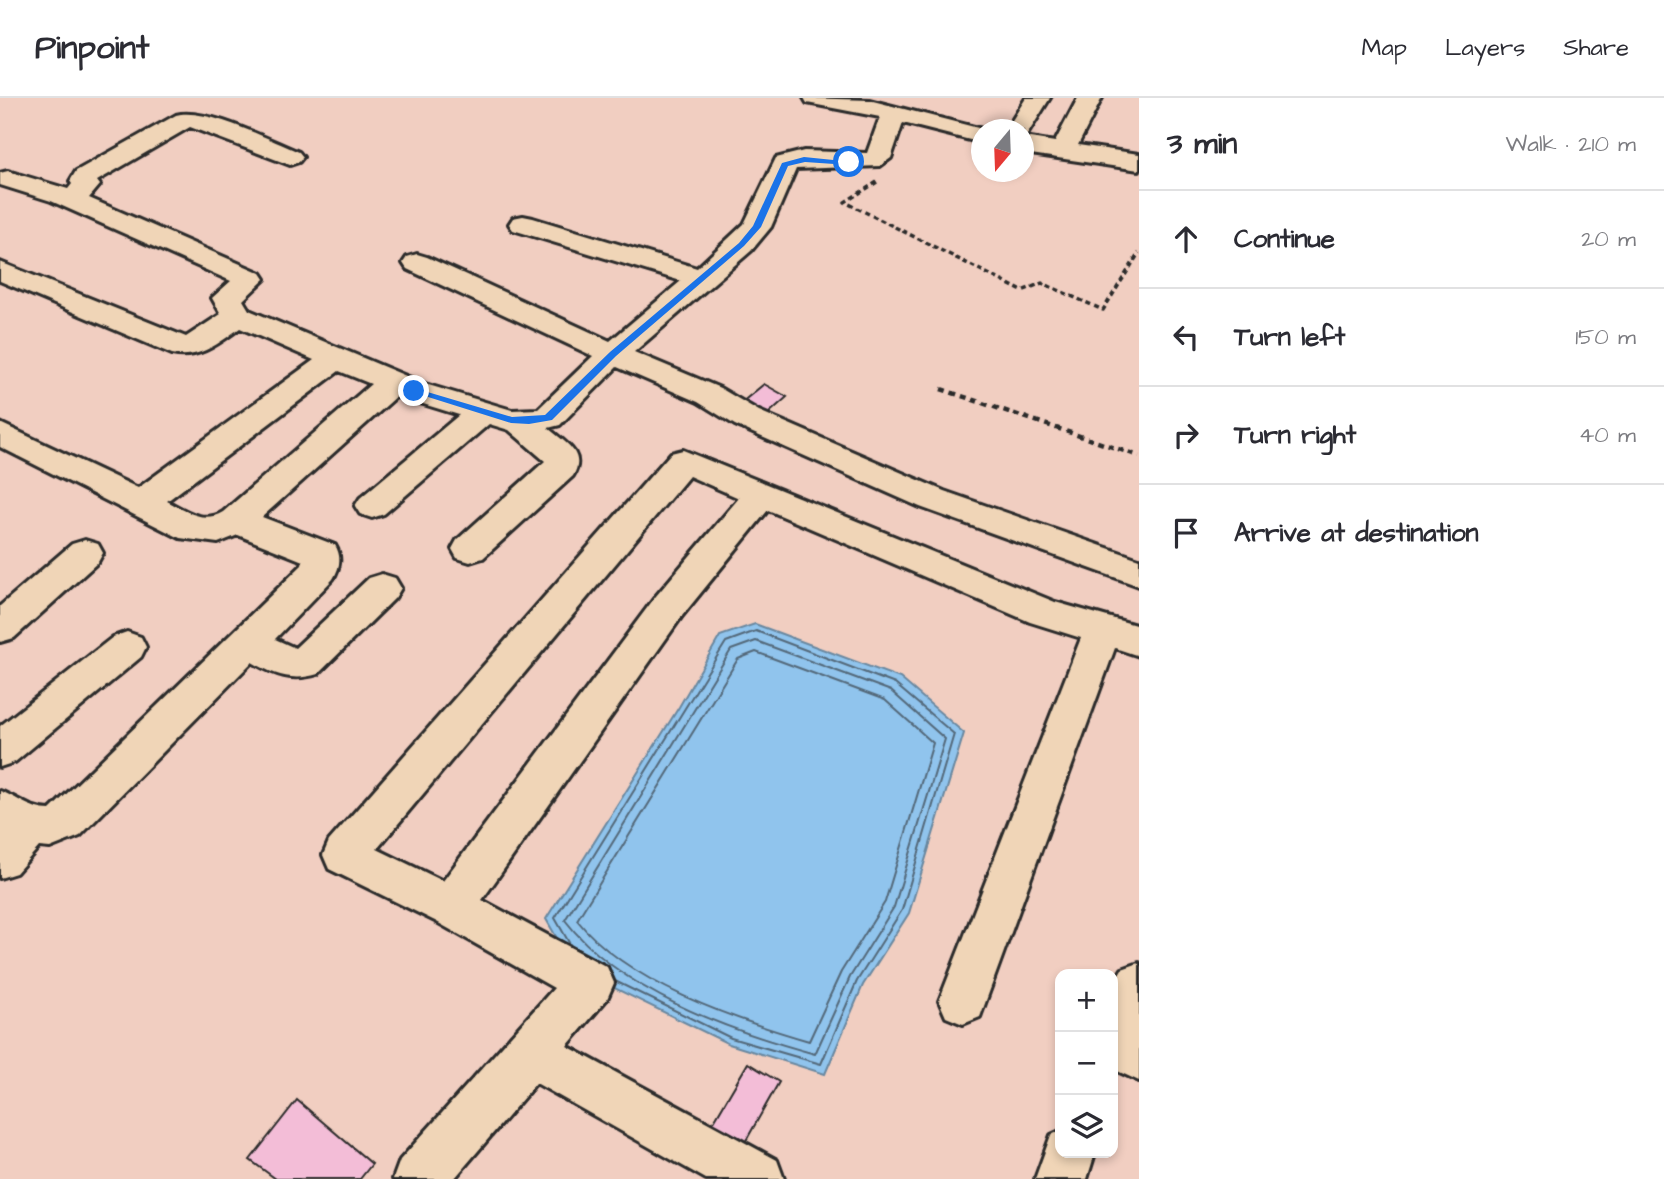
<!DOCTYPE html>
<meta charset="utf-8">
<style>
:root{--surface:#fff;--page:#f7f7f7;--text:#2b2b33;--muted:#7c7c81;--line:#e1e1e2}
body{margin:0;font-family:"Architects Daughter",sans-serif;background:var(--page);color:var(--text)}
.controls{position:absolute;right:21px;bottom:21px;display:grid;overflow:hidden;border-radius:14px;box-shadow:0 4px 10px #0003}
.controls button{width:63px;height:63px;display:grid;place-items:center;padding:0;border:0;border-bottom:2px solid var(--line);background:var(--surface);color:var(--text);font:35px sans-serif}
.compass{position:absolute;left:971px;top:21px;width:63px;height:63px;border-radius:50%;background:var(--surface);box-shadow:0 4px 10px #0003;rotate:199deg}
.stop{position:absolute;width:21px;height:21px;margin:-16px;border:5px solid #1a73e8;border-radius:50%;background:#fff}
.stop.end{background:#1a73e8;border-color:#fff;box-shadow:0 2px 7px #0008}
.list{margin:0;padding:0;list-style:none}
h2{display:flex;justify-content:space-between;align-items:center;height:91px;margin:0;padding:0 28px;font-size:30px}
h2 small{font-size:23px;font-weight:400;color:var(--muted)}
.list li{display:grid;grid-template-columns:46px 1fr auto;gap:21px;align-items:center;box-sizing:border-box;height:98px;padding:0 28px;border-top:2px solid var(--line)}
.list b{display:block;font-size:26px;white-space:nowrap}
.list em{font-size:23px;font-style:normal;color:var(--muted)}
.icon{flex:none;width:38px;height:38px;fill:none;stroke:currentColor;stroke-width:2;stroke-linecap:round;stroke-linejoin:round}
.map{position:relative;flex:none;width:1139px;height:1081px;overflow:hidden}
header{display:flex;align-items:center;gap:42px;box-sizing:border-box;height:98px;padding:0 35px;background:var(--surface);border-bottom:2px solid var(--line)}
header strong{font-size:33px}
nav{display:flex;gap:38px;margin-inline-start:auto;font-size:24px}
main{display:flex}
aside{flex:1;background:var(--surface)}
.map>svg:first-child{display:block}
</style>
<header>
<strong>Pinpoint</strong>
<nav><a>Map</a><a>Layers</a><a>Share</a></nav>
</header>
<main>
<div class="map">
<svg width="1139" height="1081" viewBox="0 0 1139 1081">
<rect width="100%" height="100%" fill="#f1cec1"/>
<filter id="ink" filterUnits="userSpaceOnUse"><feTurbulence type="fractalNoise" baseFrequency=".0143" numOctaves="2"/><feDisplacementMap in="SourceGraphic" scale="14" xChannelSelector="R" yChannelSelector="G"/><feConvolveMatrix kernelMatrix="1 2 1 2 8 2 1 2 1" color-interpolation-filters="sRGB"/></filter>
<g filter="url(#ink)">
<polygon fill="#90c4ed" stroke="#68879f" stroke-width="2" points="755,526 900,580 964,635 909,815 863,887 825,976 729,946 606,886 562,849 546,821 679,609 720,538"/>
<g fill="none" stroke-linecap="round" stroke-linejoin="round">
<g stroke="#536879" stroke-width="2">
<path d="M756,543L891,593L945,641L894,809L850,879L815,956C730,933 620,894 565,822L731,552Z"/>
<path d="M756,554L885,602L933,645L885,804L841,874L809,943C733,921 627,885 577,822L738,561Z"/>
<polyline points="571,848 555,820 726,544 756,533 895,586 954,636 902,812 857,883 821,966 731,940 615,883"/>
</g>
</g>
<g fill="#f3bdd7" stroke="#2b2b2b" stroke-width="2">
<polygon points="764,286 787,299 768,316 741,305"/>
<polygon points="748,965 779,984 739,1055 707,1035"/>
<polygon points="297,1002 372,1066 360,1081 276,1081 250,1062"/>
</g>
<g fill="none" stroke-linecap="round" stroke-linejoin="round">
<defs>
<g id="minor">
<path d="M804,0L869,2L986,32H982V45L903,25L891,60L880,68L796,71L771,129L751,153L634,254L720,290L759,313L944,393L1139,461V488L920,409L735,327L698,304L617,269L560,327L548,330C564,344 587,355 573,378L483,460L470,464L457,460L452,451L457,442L545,363L509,332L489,326L384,416L372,420L360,416L355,408L360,400L459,317L397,298L262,419L335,447C342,459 340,469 333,481L275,541L295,550L369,480L382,476L395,480L401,490L395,500L318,576C292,584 275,577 252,564L80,738L50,750L39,749L16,775L0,780V693C17,699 31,712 50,712L302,467L303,463L238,437L218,445L180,440L0,349V325L138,390L314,262L240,230C219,245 199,262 172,256L0,183V164L186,239L221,216L212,200L231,183L51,103L0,87V75L8,73L68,91L72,86L70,83L76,73L176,17C206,9 269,42 299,54L303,59L299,64L290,67L190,29L97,83L100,87L89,100L261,175L265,181L243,202L249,212L425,286L512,312L538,311L593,258L407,171L403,165L407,159L417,156L427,159L610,243L681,183L513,132L509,126L513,120L523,118L533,120L697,170L744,126L776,60L804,53L867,55L880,19L807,5ZM339,273L371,286L223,414C203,426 186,413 167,403Z"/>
<polygon points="1026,0 1050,0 1027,37 1024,38 1024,32 1006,32"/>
<polygon points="1078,0 1102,0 1078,47 1139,56 1139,72 1024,55 1024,39 1055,44"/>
<path d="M683,352L1055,504L1139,528V558L1115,550L980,919L963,926L946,919L939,903L1081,540L1030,524L768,412L682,518L482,802L607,869L614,885L607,901L567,948L777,1062L784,1081H706L536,985L454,1081H393L400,1062L554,890L435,823L329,771L323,757L329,743L671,355ZM689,378L739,400L656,498L443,783L377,751Z"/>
<polygon points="85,442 98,446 103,455 98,464 14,540 0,544 0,508 72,446"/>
<polygon points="127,534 141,539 146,549 141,559 15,664 0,669 0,628 113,539"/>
<polygon points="1139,865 1139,983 1113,971 1113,886 1122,871"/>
<polygon points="1060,1033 1060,1055 1095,1055 1087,1081 1035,1081 1051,1037"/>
</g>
</defs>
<use href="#minor" stroke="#2b2b2b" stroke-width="6"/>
<polyline stroke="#2b2b2b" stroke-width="3.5" stroke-dasharray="5 3.5" stroke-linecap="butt" points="877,84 845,104 1022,193 1042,185 1103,212 1139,155"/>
<polyline stroke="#2b2b2b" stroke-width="4.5" stroke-dasharray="6 5" stroke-linecap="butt" points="941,291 1139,358"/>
<use href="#minor" fill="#f0d5b7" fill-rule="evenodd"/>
</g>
</g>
<polygon fill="#1a73e8" points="804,59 853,64 849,67 805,64 788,68 761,129 744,148 616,258 552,322 529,326 511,325 409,293 414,290 512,319 545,317 610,254 739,145 753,128 782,65"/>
</svg>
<div class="controls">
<button>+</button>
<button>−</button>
<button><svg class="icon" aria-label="layers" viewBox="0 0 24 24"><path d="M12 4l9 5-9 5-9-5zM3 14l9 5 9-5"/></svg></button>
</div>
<svg class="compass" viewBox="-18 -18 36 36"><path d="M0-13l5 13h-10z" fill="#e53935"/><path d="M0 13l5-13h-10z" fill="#7c7c81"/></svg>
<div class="stop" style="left:849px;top:64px"></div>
<div class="stop end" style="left:414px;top:293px"></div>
</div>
<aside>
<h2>3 min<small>Walk · 210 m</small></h2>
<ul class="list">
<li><svg class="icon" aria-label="ahead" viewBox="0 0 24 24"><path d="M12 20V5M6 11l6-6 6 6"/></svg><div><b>Continue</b></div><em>20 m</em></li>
<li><svg class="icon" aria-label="left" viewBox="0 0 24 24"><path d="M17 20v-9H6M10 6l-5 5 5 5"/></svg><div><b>Turn left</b></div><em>150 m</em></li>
<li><svg class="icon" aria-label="right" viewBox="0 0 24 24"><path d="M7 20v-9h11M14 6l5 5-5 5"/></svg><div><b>Turn right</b></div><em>40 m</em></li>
<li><svg class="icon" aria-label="arrive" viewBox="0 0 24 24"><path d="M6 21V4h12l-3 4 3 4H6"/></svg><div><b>Arrive at destination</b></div></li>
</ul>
</aside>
</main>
